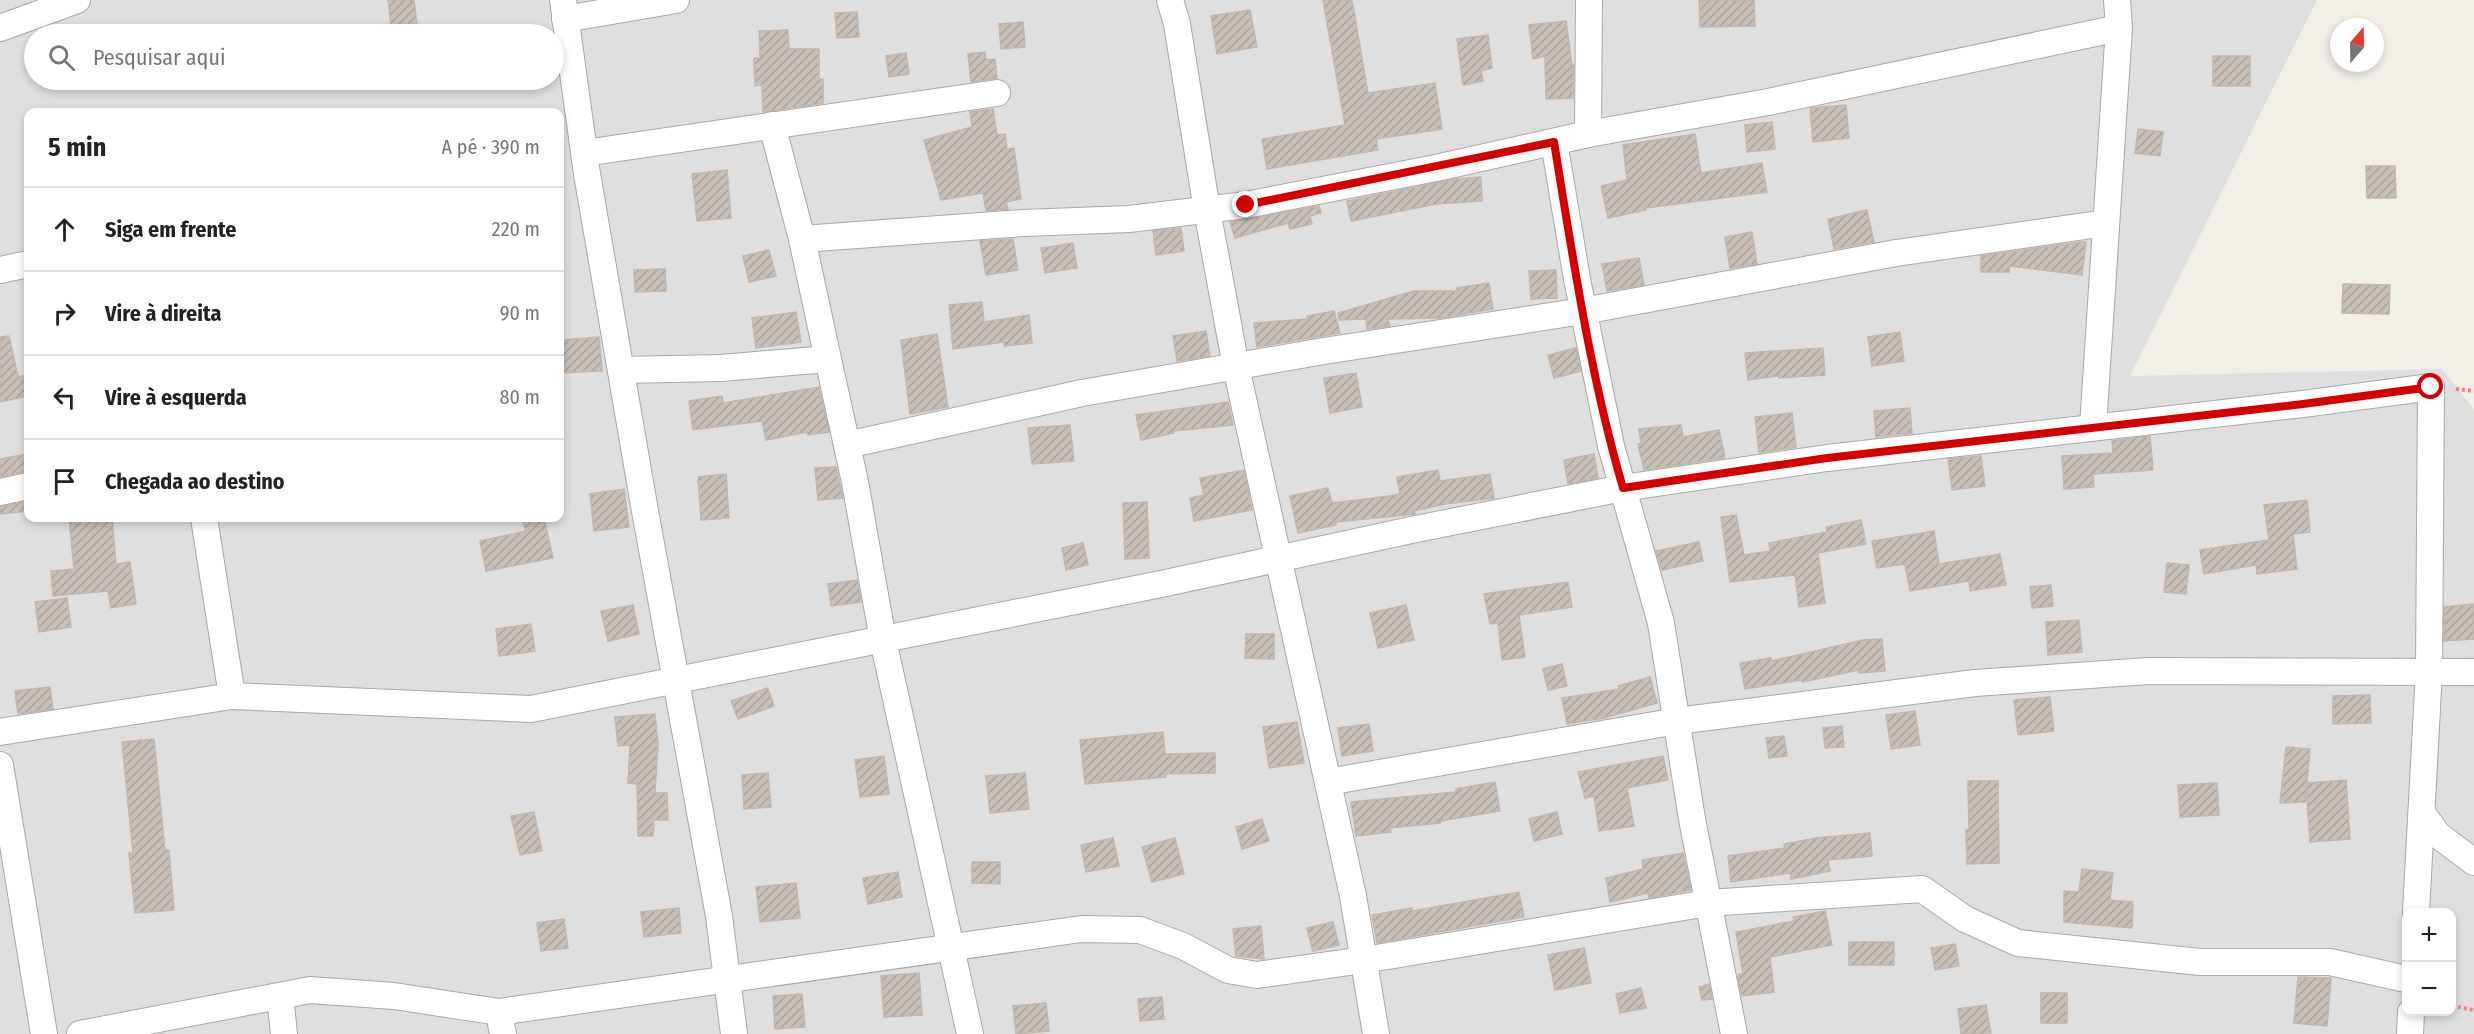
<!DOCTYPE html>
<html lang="pt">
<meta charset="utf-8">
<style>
:root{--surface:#fff;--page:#f2f2f2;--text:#222;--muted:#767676;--line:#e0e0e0}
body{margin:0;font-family:"Fira Sans Condensed",sans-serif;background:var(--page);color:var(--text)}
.controls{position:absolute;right:18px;bottom:18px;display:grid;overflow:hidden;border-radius:12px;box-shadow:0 3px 9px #0003}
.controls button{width:54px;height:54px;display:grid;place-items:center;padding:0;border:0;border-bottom:2px solid var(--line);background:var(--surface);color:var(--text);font:30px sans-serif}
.compass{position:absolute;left:2330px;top:18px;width:54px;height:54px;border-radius:50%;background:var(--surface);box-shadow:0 3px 9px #0003;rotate:20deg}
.stop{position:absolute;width:18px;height:18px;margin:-14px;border:4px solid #d40000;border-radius:50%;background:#fff}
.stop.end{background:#d40000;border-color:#fff;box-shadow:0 2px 6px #0008}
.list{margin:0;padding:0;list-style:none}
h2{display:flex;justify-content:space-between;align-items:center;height:78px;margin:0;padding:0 24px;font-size:26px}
h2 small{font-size:20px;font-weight:400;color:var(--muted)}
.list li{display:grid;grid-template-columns:39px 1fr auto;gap:18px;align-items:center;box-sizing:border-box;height:84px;padding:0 24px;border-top:2px solid var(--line)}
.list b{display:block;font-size:22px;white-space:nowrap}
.list em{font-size:20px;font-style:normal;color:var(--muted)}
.icon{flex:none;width:33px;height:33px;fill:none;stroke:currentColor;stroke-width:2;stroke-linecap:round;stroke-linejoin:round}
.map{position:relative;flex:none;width:2474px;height:1034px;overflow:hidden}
.search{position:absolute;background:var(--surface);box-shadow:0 3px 9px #0003;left:24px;top:24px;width:540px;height:66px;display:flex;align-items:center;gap:15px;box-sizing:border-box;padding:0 21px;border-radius:33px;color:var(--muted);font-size:22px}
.panel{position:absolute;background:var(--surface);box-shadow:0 3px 9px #0003;left:24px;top:108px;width:540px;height:414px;border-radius:12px}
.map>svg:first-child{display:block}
</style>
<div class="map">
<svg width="2474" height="1034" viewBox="0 0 2474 1034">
<defs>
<pattern id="building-hatch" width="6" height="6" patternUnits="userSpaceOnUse" patternTransform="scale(1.5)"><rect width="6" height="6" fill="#c7bfb8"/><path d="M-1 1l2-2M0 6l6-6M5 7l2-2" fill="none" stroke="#aba49e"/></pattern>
</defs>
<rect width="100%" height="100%" fill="#f2efe9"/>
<path fill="#e0dfdf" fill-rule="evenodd" d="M0,0H2317L2130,376L2442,369L2474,409V1034H0ZM34,34H554V80H34ZM28,112H560V518H28ZM2406,912H2452V1012H2406Z"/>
<g fill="url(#building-hatch)" stroke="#c4b6ab" stroke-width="1.5">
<polygon points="388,0 414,0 418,34 392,34"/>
<polygon points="1323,0 1352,0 1368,93 1435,83 1442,129 1376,139 1378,150 1267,169 1262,139 1345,125"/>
<polygon points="1699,0 1754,0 1755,26 1700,27"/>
<polygon points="1250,10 1257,47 1217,54 1211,16"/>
<polygon points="857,12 859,37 837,38 835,13"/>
<polygon points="1566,21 1572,65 1574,65 1573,98 1546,99 1545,56 1533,59 1529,25"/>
<polygon points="1023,22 1025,47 1001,49 999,24"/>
<polygon points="788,30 789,49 819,49 819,79 823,79 823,103 763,112 762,85 755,86 754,58 760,58 759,31"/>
<polygon points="1488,35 1492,68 1481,71 1483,81 1463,85 1457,39"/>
<polygon points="985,52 986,60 995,59 997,78 971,82 968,54"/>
<polygon points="906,53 909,74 889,77 886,56"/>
<rect x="2213" y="56" width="37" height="30"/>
<polygon points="1846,105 1849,138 1813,142 1810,108"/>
<polygon points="993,109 997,135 1005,134 1007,149 1014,148 1021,199 1006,202 1008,209 986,211 983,193 941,200 924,140 972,127 970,112"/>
<polygon points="1772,122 1775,149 1747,152 1745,125"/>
<polygon points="2138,129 2163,132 2160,156 2135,153"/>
<polygon points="1695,134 1701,173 1762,163 1767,192 1646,208 1646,210 1608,218 1601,186 1627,180 1623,145"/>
<polygon points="2366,166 2395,166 2396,198 2367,198"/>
<polygon points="727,170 731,218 697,221 692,174"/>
<polygon points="1481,177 1482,201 1436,204 1351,221 1347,201 1455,179"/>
<polygon points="1319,206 1321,213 1310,216 1312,224 1290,229 1288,223 1235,238 1230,222"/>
<polygon points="1867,210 1874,242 1834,249 1828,219"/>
<polygon points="1181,228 1184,251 1156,255 1153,231"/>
<polygon points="1752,232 1757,264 1730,268 1725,237"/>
<polygon points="1013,239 1018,270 986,275 980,241"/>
<polygon points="2081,242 2086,242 2082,275 2009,266 2009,272 1981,272 1981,256"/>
<polygon points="1073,243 1077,268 1045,273 1041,248"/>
<polygon points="769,250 776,276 749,282 743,256"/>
<polygon points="1639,258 1644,285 1607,291 1602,264"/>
<polygon points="665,269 666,291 635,292 634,270"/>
<polygon points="1556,270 1557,298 1531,299 1529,271"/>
<polygon points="1489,283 1493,309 1441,318 1388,319 1390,326 1367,329 1366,319 1339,320 1338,313 1414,291 1457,291 1457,288"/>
<polygon points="2343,284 2390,285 2389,314 2342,313"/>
<polygon points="982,302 984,322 1029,315 1032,343 1004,346 1004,342 953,349 949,305"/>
<polygon points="1334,311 1340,333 1257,347 1254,323 1308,319 1307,316"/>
<polygon points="796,312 801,342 756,348 752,318"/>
<polygon points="1206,331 1210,356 1177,361 1173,336"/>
<polygon points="1900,332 1904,361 1872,366 1868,337"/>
<polygon points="937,334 948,407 910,414 901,340"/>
<polygon points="9,336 18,377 28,375 28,396 0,402 0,337"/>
<polygon points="599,337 602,371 560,373 560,340"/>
<polygon points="1576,348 1581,371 1554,378 1548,355"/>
<polygon points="1823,348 1825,375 1779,378 1778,376 1748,380 1745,353"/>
<polygon points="1356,373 1362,407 1330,413 1324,378"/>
<polygon points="819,387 829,432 808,435 807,432 766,440 762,421 693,430 689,401 722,396 723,403"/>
<polygon points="1228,402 1233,425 1173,431 1174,433 1141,440 1136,415"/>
<polygon points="1910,408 1912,433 1876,437 1874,411"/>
<polygon points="1792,413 1796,447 1759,453 1755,417"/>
<polygon points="1070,425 1074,461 1032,464 1028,428"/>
<polygon points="1681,425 1683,437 1719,430 1725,458 1644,470 1638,444 1641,443 1639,429"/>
<polygon points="2150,436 2153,470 2093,474 2094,487 2064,489 2062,456 2113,453 2112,441"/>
<polygon points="28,454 28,471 0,477 0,459"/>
<polygon points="1594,454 1598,478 1568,484 1564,460"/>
<polygon points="1981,456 1985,486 1952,490 1948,459"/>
<polygon points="836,467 843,498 818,500 815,468"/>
<polygon points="1244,470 1252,510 1194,521 1190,498 1204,495 1200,478"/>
<polygon points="1438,470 1440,481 1490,474 1494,498 1445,504 1414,511 1415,514 1336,522 1336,525 1298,533 1290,496 1328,488 1332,503 1390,496 1400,494 1397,477"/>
<polygon points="726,474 729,518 701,520 698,477"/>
<polygon points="624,489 629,527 594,531 590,494"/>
<polygon points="2307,500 2310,532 2293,534 2297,569 2257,574 2256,565 2204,574 2200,550 2269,540 2264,505"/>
<polygon points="28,501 28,511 0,514 0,507"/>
<polygon points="1147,502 1149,558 1125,559 1123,503"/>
<polygon points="1736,515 1744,555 1770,551 1769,543 1827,532 1826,527 1861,520 1866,544 1818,553 1825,603 1799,607 1795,575 1730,582 1721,517"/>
<polygon points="69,518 112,518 116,564 130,562 136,604 111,608 108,591 53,596 51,571 74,569"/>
<polygon points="544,518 553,558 486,571 480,541 526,531 523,522"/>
<polygon points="1934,531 1939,564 2000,554 2006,585 1970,591 1969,581 1910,591 1905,564 1877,568 1872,541"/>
<polygon points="1699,542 1703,561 1662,570 1656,551"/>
<polygon points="1083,543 1088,565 1066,570 1062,548"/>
<polygon points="2167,563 2189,565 2186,594 2164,592"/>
<polygon points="857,580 861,602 831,606 828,584"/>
<polygon points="1568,582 1572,607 1519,615 1525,657 1502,660 1498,623 1490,624 1484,594"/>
<polygon points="2051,585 2053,606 2032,608 2030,587"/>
<polygon points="67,598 71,627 39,632 35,602"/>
<polygon points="2474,604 2474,639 2444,641 2444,607"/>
<polygon points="633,605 639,634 608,641 601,611"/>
<polygon points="1406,605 1414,640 1378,648 1370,613"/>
<polygon points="2079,620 2082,652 2048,655 2046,622"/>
<polygon points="531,624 535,651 499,656 496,629"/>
<polygon points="1246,634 1274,634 1274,659 1245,658"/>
<polygon points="1882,639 1885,671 1859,673 1859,670 1802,682 1802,680 1745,689 1740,663 1771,658 1771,661 1863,640"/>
<polygon points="1562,664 1567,686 1548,690 1543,669"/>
<polygon points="1650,677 1657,703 1604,718 1567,724 1562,698 1619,689 1618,686"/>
<polygon points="50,687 53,709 18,714 15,691"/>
<polygon points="768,688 774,706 738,719 731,701"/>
<polygon points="2370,695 2371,723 2333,724 2333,696"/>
<polygon points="2050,697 2054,731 2018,735 2014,700"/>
<polygon points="1915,711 1920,745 1891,749 1886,715"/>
<polygon points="655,714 658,744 655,793 667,793 668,820 654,820 653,836 638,836 637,784 628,783 630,745 618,746 615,717"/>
<polygon points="1297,722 1304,763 1269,768 1263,727"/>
<polygon points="1369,724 1373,751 1342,756 1338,728"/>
<polygon points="1842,726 1844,747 1825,748 1823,728"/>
<polygon points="1163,732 1165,754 1215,753 1215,773 1166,774 1166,777 1085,784 1080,740"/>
<polygon points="1784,736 1787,756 1769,758 1766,738"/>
<polygon points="154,739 165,850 169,850 174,910 135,913 129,853 133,853 122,742"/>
<polygon points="2286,747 2310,749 2307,783 2346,780 2350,839 2310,842 2306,785 2305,802 2280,803"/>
<polygon points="884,756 889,794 860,797 855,760"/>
<polygon points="1663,756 1668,780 1627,788 1634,826 1599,831 1594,796 1585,798 1578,772"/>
<polygon points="768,773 771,807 744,809 742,775"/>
<polygon points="1025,773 1029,809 990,813 986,776"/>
<polygon points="1968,781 1998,781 1999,863 1967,864 1966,830 1969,830"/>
<polygon points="1495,782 1500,811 1440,821 1440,823 1390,828 1391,832 1356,836 1351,802 1456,792 1456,789"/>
<polygon points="2217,783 2219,815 2180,817 2178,785"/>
<polygon points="534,812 542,851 520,855 511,816"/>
<polygon points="1557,812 1562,834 1534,841 1529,819"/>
<polygon points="1262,819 1269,841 1242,849 1236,827"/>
<polygon points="1870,833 1872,856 1828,860 1830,871 1791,879 1790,873 1731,882 1728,856 1785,848 1784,844 1816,838"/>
<polygon points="1113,838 1119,866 1086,872 1081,845"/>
<polygon points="1175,838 1184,874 1152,882 1142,847"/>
<polygon points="1683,853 1691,890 1649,898 1648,893 1610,902 1606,878 1643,869 1642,860"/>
<polygon points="972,862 1000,862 1000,884 972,883"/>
<polygon points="2082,869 2113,873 2110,900 2133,902 2132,928 2064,922 2064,891 2079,892"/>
<polygon points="898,872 902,897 868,904 863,878"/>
<polygon points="796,883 800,918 760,922 756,887"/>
<polygon points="1519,892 1524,917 1377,943 1372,915 1412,908 1412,911"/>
<polygon points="679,908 681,933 644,937 641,912"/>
<polygon points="1825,911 1832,945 1770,957 1774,992 1742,996 1738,978 1739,974 1743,974 1736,932 1794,921 1793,917"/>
<polygon points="564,919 568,948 541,951 537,923"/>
<polygon points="1333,922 1339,945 1313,951 1307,928"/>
<polygon points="1261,926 1264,959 1236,956 1233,929"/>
<rect x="1849" y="942" width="45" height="23"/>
<polygon points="1955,944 1959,966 1935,970 1931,948"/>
<polygon points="1584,948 1591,983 1555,990 1548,955"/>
<polygon points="919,973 922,1015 884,1017 881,976"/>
<polygon points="2298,977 2331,978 2327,1026 2294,1023"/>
<polygon points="1709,984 1712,999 1702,1000 1699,987"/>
<polygon points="1641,988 1646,1008 1620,1013 1616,994"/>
<rect x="2041" y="993" width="26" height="30"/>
<polygon points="802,994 805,1027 775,1029 773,996"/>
<polygon points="1162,997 1164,1019 1140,1021 1138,999"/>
<polygon points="1046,1003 1049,1031 1016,1034 1013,1006"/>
<polygon points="1986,1005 1991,1034 1961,1034 1958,1009"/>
</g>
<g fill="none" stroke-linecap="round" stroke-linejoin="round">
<defs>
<g id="minor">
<polyline points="563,0 587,174 645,511 719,916 734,1034"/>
<polyline points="1170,0 1177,24 1207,210 1236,367 1353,896 1376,1034"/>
<polyline points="565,19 676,0"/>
<polyline points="0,28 77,0"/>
<polyline points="772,125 802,239 828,359 855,482 883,640 970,1034"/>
<polyline points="1588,134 1589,0"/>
<polyline points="1554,142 1577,279 1611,446 1661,623 1692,819 1734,1034"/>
<polyline points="584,153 997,93"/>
<polyline points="802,239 1023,223 1129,219 1246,205 1436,168 1588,134 1768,102 2119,28 2117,0"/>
<polyline points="0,270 28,264"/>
<polyline points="621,370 721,368 828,359"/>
<polyline points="2093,427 2119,28"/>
<polyline points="847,445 1082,393 1324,351 1583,311 1896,253 2106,223"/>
<polyline points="0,492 28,486"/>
<polyline points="232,696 531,709 1161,584 1416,529 1623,488 1827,458 2303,404 2431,387 2429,671 2416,912"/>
<polyline points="0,732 232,696 204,518"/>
<polyline points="0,765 44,1034"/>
<polyline points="1328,782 1677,721 1975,683 2149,671 2474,672"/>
<polyline points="2422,813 2438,835 2474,862"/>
<polyline points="280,996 284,1034"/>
<polyline points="499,1012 503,1034"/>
<polyline points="80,1034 310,990 394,996 499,1012 1081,929 1140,930 1183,946 1228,970 1257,975 1364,960 1708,903 1922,889 1965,919 2018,943 2200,962 2330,962 2406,979"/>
<polyline points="2410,1034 2411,1012"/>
</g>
</defs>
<use href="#minor" stroke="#a9a9a9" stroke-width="28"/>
<g stroke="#fa8072" stroke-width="4" stroke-dasharray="3 3" stroke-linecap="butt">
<polyline points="2456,389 2474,391"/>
<polyline points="2452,1006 2474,1010"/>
</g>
<use href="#minor" stroke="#fff" stroke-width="26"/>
</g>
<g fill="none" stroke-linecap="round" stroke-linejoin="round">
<path stroke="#d40000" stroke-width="8" d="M1246,205L1554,142C1573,258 1590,375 1623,488L1827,458L2303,404L2431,387"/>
</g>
</svg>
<div class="controls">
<button>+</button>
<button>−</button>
</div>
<svg class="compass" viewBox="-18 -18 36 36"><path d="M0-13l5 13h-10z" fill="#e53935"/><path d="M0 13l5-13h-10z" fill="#767676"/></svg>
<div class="stop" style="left:2431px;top:387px"></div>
<div class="stop end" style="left:1246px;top:205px"></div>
<div class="search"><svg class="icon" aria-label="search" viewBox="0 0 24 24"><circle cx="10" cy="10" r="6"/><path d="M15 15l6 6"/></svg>Pesquisar aqui</div>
<section class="panel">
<h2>5 min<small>A pé · 390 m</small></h2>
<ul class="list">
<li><svg class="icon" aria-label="ahead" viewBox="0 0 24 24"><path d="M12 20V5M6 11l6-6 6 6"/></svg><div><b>Siga em frente</b></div><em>220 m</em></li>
<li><svg class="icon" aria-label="right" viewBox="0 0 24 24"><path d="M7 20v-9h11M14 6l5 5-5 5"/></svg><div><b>Vire à direita</b></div><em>90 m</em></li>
<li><svg class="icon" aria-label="left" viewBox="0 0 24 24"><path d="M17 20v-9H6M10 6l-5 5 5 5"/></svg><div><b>Vire à esquerda</b></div><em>80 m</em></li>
<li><svg class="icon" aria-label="arrive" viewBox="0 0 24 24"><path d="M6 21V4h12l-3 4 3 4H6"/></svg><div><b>Chegada ao destino</b></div></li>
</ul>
</section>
</div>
